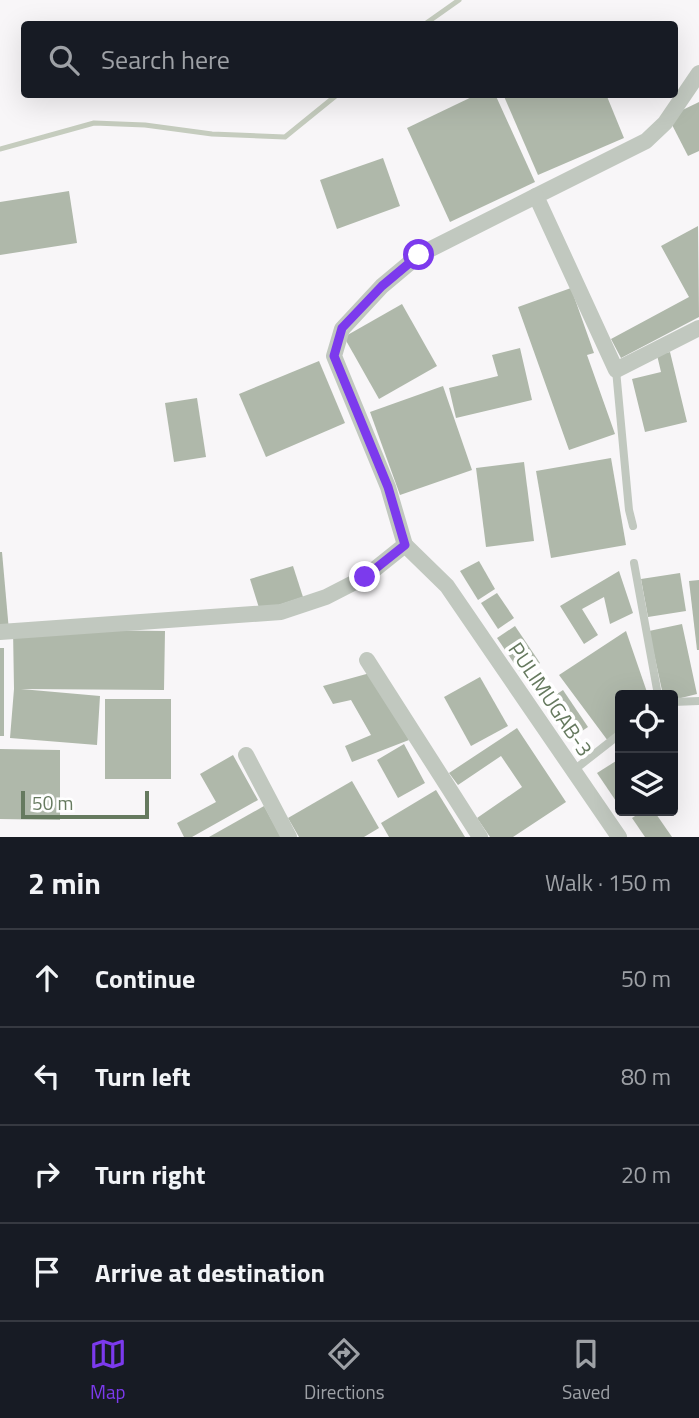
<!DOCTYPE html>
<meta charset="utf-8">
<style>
:root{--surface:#171b24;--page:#242831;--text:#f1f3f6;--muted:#9ea1a6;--line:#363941;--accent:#7c3aed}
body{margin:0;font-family:"Titillium Web",sans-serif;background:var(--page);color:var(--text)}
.controls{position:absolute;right:21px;bottom:21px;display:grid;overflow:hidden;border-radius:7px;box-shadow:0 7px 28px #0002}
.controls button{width:63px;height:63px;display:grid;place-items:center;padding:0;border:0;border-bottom:2px solid var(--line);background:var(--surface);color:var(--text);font:35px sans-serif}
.scale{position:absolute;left:21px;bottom:18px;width:128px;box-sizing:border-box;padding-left:7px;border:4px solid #667a5f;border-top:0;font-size:19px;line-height:24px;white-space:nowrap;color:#667a5f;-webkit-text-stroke:5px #fff;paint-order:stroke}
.stop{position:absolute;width:21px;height:21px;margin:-16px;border:5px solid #7c3aed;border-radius:50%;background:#fff}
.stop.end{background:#7c3aed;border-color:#fff;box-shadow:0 2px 7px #0008}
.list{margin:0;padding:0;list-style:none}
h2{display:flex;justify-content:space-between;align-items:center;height:91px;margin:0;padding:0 28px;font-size:30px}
h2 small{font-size:23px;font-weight:400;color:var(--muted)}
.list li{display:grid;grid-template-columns:46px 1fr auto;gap:21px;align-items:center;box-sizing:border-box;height:98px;padding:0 28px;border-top:2px solid var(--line)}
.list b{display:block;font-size:26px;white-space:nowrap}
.list em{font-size:23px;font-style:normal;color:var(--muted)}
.icon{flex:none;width:38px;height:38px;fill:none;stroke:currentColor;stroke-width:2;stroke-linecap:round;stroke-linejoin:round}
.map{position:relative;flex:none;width:699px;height:837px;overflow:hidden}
.search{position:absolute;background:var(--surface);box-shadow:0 7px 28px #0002;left:21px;right:21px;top:21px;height:77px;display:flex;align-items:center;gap:18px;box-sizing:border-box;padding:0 24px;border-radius:7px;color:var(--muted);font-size:26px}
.sheet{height:483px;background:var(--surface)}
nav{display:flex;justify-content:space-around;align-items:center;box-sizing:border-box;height:98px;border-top:2px solid var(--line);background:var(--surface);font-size:19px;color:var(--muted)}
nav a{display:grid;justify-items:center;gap:4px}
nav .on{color:var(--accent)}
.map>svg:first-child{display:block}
</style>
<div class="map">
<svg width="699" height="837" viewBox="0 0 699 837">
<rect width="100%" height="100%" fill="#f8f6f8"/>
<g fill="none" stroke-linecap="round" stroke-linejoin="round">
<g stroke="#c5ccbe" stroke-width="5">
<polyline points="425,24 459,0"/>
<polyline points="0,149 94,123 145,125 212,134 285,137 338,94"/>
</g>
</g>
<g fill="#afb8aa">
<polygon points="478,94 495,94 535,182 450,222 407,128"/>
<polygon points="503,94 606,94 624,138 538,175"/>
<polygon points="699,102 699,151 688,156 668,117"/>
<polygon points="383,158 400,206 337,229 320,180"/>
<polygon points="69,191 77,243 0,255 0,202"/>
<polygon points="698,226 699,317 621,358 611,339 689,297 661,246"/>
<polygon points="571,288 594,353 587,355 615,434 569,450 518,307"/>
<polygon points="402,304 437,366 379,399 344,337"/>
<polygon points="520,348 532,400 456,418 449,388 498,376 492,355"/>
<polygon points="670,352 687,422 645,432 632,379 661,372 657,355"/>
<polygon points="319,361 345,423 266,457 239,394"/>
<polygon points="443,386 472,470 400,495 370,412"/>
<polygon points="197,398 206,457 174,462 165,403"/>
<polygon points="611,458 626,545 551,558 536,471"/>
<polygon points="524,462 534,541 486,547 476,468"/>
<polygon points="0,552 2,552 9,631 0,632"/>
<polygon points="479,561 495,589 478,600 460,571"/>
<polygon points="293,566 303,597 260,611 250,579"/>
<polygon points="619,571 633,613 610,624 604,597 582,609 598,635 584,644 560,606"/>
<polygon points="680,573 686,611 648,617 641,579"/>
<polygon points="699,580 699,650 697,650 689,581"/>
<polygon points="497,593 514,618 498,629 481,603"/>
<polygon points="682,624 697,694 673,700 673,695 663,695 649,631"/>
<polygon points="515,626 540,663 522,675 497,638"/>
<polygon points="13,629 165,631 164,690 21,689 100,696 97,745 10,738 14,689"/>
<polygon points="626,631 648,695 620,695 620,729 608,741 559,675"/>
<rect x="0" y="648" width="4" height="88"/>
<polygon points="370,673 409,740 352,762 345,746 371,735 351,700 333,704 323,686"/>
<polygon points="480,677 508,726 471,746 444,697"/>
<polygon points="563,690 588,727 570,739 545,702"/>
<rect x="105" y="699" width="66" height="80"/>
<polygon points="517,728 566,802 513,837 490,837 477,818 522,787 501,756 458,785 449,773"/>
<polygon points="404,744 425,783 398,798 377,760"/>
<polygon points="0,749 60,750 60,820 0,819"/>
<polygon points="233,755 258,800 192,837 184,837 177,823 216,802 200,774"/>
<polygon points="616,761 620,767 620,807 597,773"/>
<polygon points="352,781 379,828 364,837 299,837 288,818"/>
<polygon points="436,790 465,837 389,837 381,823"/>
<polygon points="264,806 281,837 209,837"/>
<polygon points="643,811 654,811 672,837 645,837 632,818"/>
</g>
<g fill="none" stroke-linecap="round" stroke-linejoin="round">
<g stroke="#c1c8bf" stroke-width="8">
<polyline points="616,370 629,510 633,526"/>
<polyline points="634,563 658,695"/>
<polyline points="673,702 699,701"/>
<polyline points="574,770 620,734"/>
</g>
<g stroke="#c1c8bf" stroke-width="16">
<polyline points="699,73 665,123 646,141 536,196 616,370 699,328"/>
<polyline points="405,545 447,586 619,837"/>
<polyline points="0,632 281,612 326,597 365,577 405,545 388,487 334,356 342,329 382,286 419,255 536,196"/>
<polyline points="367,660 480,837"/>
<polyline points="246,755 289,837"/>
</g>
</g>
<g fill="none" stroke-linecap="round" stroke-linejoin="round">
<polyline stroke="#7c3aed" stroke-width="9" points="365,577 405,545 388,487 334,356 342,328 382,286 419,255"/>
</g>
<g text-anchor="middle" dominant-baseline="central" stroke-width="7" stroke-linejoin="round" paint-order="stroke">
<g font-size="21" fill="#667a5f" stroke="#fff">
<text transform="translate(551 699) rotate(56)">PULIMUGAB-3</text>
</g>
</g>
</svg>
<div class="controls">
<button><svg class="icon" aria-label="locate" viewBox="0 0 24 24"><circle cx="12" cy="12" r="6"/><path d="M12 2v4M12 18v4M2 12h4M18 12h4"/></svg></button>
<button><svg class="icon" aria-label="layers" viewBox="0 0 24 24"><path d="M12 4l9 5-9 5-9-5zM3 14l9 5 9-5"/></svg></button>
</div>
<div class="scale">50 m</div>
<div class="stop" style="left:419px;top:255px"></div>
<div class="stop end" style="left:365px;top:577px"></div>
<div class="search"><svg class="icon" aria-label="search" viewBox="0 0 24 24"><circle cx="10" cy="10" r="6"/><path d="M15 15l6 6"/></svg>Search here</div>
</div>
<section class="sheet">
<h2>2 min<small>Walk · 150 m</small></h2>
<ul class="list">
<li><svg class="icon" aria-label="ahead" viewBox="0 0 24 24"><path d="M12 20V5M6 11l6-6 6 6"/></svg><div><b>Continue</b></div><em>50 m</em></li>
<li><svg class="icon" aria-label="left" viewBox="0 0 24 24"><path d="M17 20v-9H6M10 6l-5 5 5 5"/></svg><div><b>Turn left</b></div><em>80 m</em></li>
<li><svg class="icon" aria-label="right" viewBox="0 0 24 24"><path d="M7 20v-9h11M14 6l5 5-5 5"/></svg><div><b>Turn right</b></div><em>20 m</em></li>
<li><svg class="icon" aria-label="arrive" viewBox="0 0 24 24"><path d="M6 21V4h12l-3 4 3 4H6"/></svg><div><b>Arrive at destination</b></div></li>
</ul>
</section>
<nav>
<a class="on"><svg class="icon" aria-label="map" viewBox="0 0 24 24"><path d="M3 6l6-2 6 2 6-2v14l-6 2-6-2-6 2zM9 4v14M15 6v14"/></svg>Map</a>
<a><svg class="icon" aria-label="directions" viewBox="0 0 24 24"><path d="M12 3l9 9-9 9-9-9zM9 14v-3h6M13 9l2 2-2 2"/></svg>Directions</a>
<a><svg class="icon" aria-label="saved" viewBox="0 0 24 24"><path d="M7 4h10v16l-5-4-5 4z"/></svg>Saved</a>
</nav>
